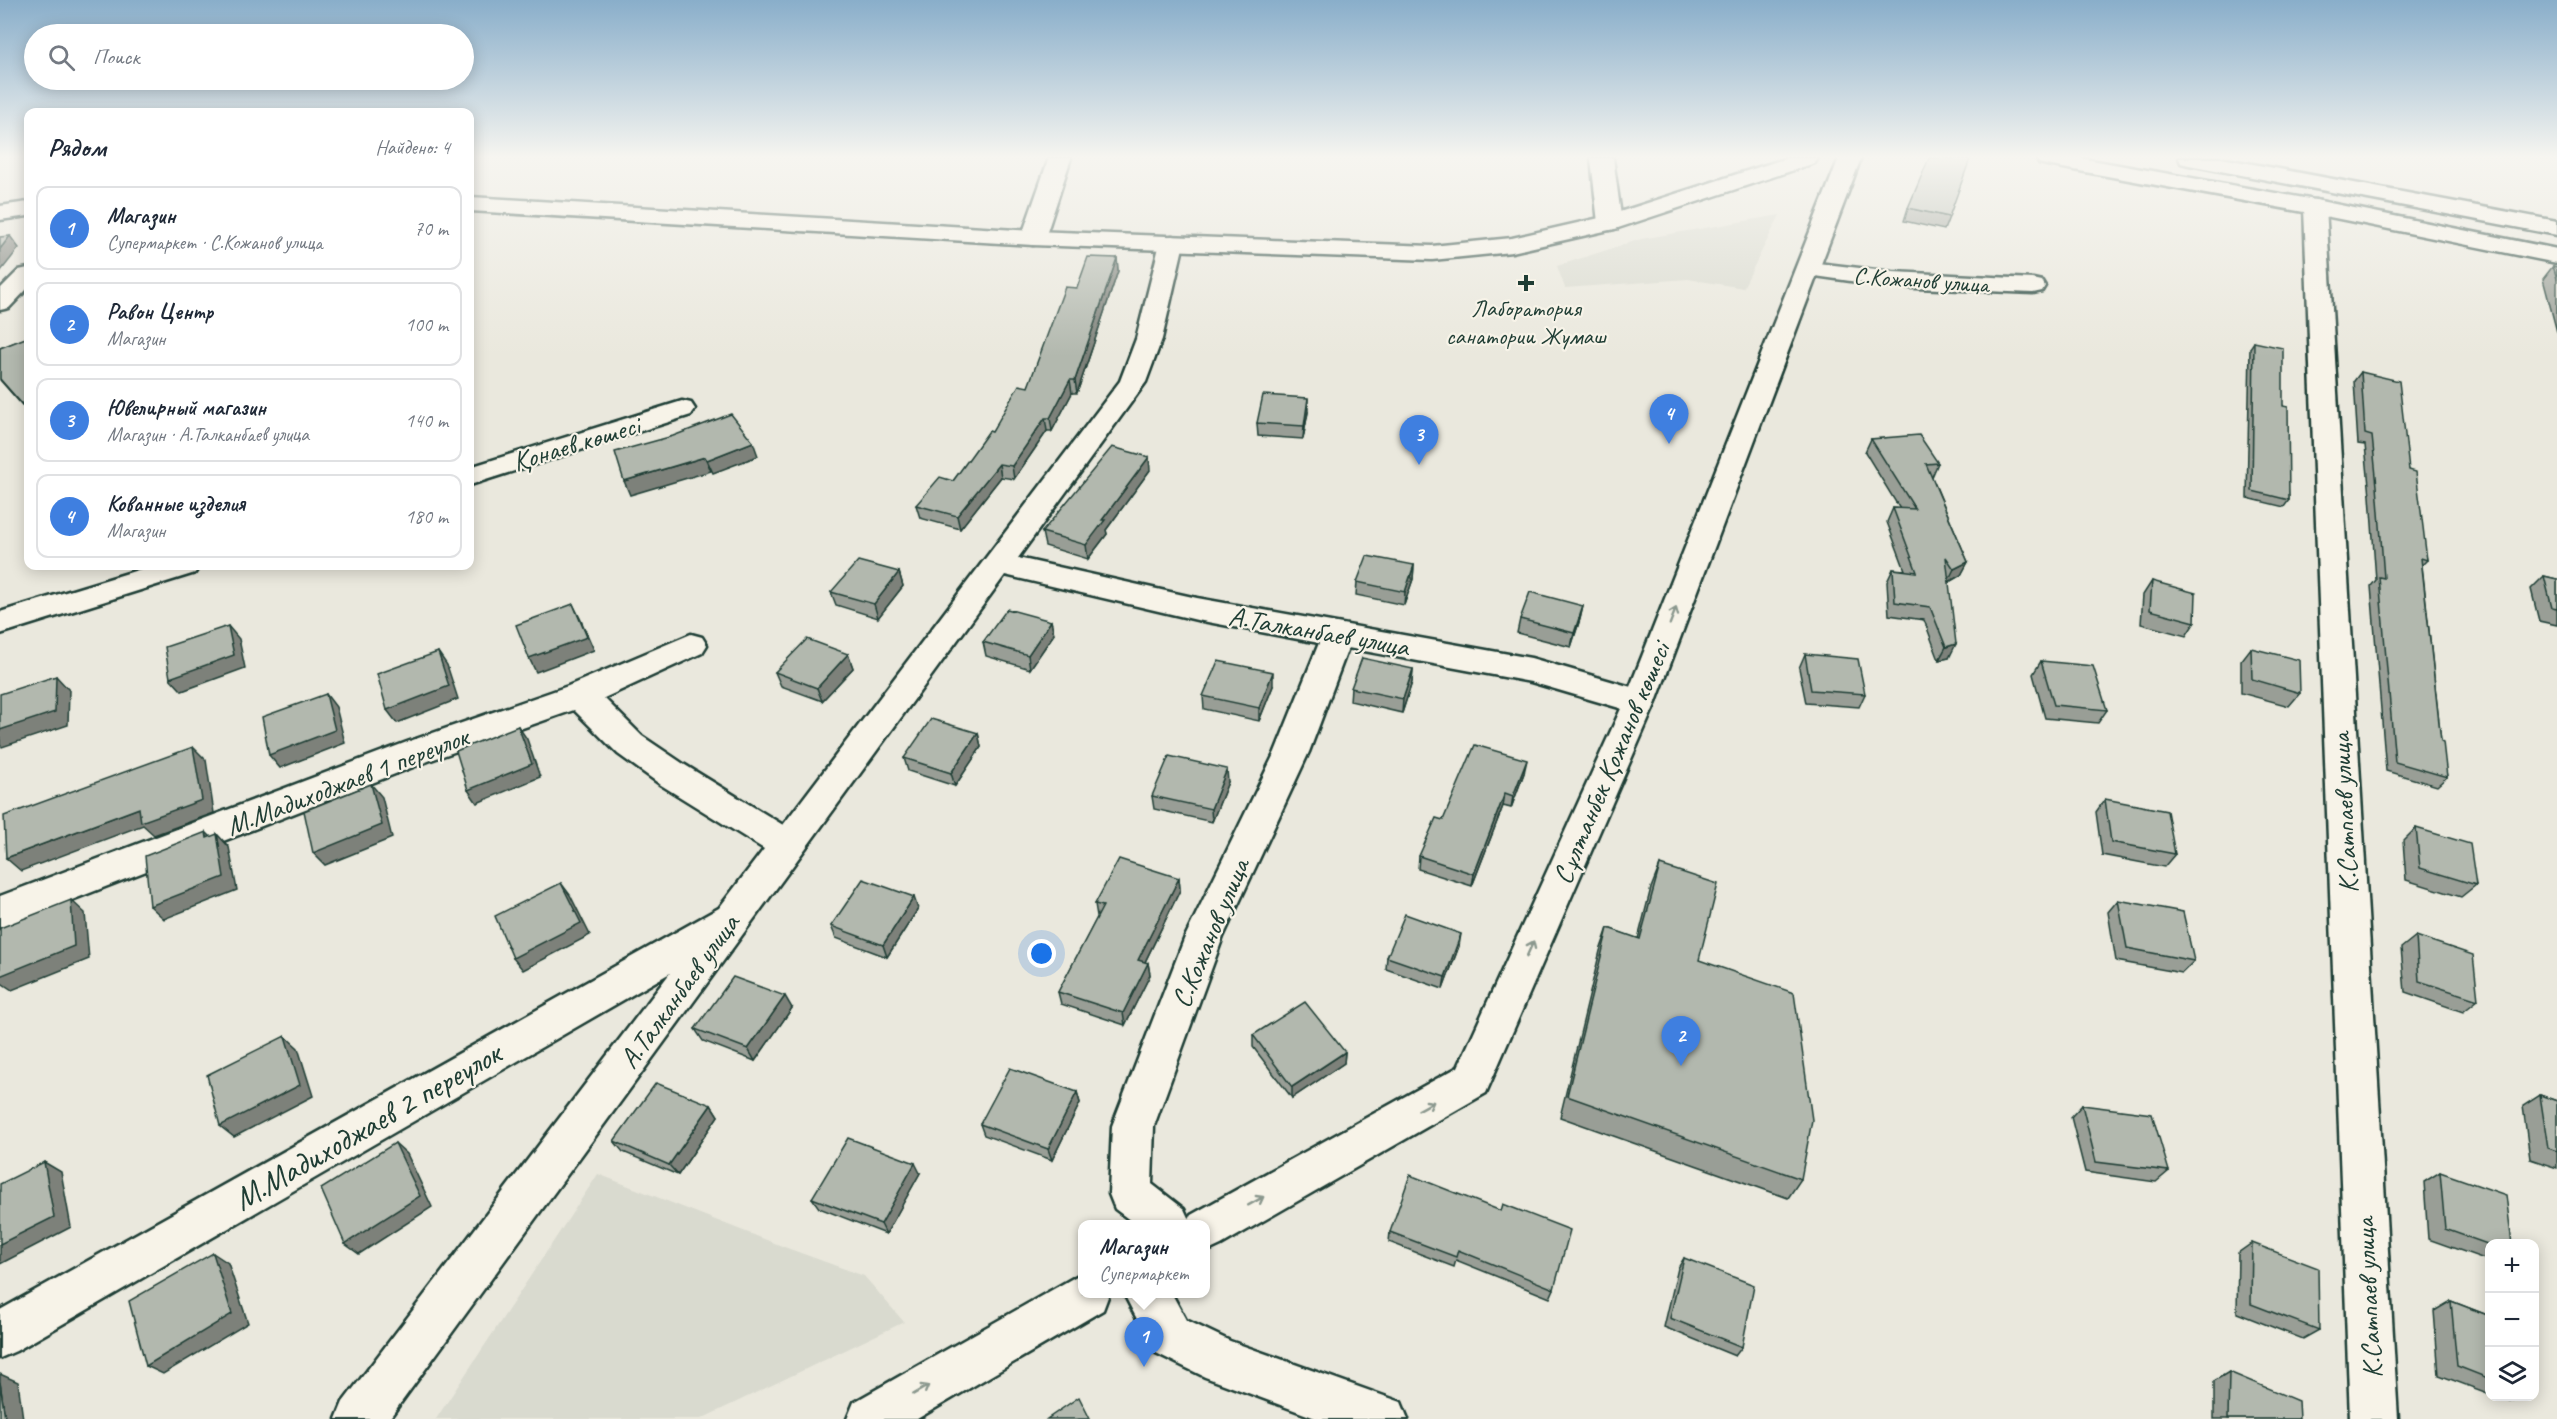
<!DOCTYPE html>
<html lang="ru">
<meta charset="utf-8">
<style>
:root{--surface:#fff;--page:#f6f6f7;--text:#1f2937;--muted:#747a83;--line:#e0e1e3;--accent:#1f3d34}
body{margin:0;font-family:Caveat,sans-serif;background:var(--page);color:var(--text)}
.controls{position:absolute;right:18px;bottom:18px;display:grid;overflow:hidden;border-radius:12px;box-shadow:0 3px 15px #0003}
.controls button{width:54px;height:54px;display:grid;place-items:center;padding:0;border:0;border-bottom:2px solid var(--line);background:var(--surface);color:var(--text);font:30px sans-serif}
.you{position:absolute;left:1042px;top:954px;width:21px;height:21px;margin:-15px;border:4px solid #fff;border-radius:50%;background:#1a73e8;box-shadow:0 0 0 9px #1a73e833}
.badge{display:grid;place-items:center;width:39px;height:39px;border-radius:50%;background:var(--accent);color:#fff;font-size:20px;font-weight:700}
.pin{position:absolute;translate:-50% -50px;filter:drop-shadow(0 2px 3px #0008)}
.pin::after{content:'';position:absolute;top:32px;width:21px;height:18px;background:inherit;clip-path:polygon(0 0,100% 0,50% 100%)}
.popup{position:absolute;left:1078px;top:1220px;width:132px;height:78px;box-sizing:border-box;display:grid;place-content:center;border-radius:12px;background:var(--surface);filter:drop-shadow(0 2px 4px #0005);font-size:20px;white-space:nowrap;color:var(--muted)}
.popup b{font-size:22px;color:var(--text)}
.popup::after{content:'';position:absolute;left:50%;top:100%;margin-left:-12px;border:12px solid transparent;border-top-color:var(--surface)}
.list{margin:0;padding:0;list-style:none}
h2{display:flex;justify-content:space-between;align-items:center;height:78px;margin:0;padding:0 24px;font-size:26px}
h2 small{font-size:20px;font-weight:400;color:var(--muted)}
.list li{display:grid;grid-template-columns:39px 1fr auto;gap:18px;align-items:center;box-sizing:border-box;height:84px;margin:0 12px 12px;padding:0 12px;border:2px solid var(--line);border-radius:12px}
.list b{display:block;font-size:22px;white-space:nowrap}
.list p{margin:0;font-size:20px;white-space:nowrap;color:var(--muted)}
.list em{font-size:20px;font-style:normal;color:var(--muted)}
.icon{flex:none;width:33px;height:33px;fill:none;stroke:currentColor;stroke-width:2;stroke-linecap:round;stroke-linejoin:round}
.map{position:relative;flex:none;width:2557px;height:1419px;overflow:hidden}
.search{position:absolute;background:var(--surface);box-shadow:0 3px 15px #0003;left:24px;top:24px;width:450px;height:66px;display:flex;align-items:center;gap:15px;box-sizing:border-box;padding:0 21px;border-radius:33px;color:var(--muted);font-size:22px}
.panel{position:absolute;background:var(--surface);box-shadow:0 3px 15px #0003;left:24px;top:108px;width:450px;height:462px;border-radius:12px}
.map>svg:first-child{display:block}
</style>
<div class="map">
<svg width="2557" height="1419" viewBox="0 0 2557 1419">
<rect width="100%" height="100%" fill="#eae8dd"/>
<filter id="ink" filterUnits="userSpaceOnUse"><feTurbulence type="fractalNoise" baseFrequency=".0167" numOctaves="2"/><feDisplacementMap in="SourceGraphic" scale="12" xChannelSelector="R" yChannelSelector="G"/><feConvolveMatrix kernelMatrix="1 2 1 2 8 2 1 2 1" color-interpolation-filters="sRGB"/></filter>
<g filter="url(#ink)">
<g fill="#d9dacf">
<polygon points="1780,215 1743,288 1688,279 1565,288 1557,266 1641,239"/>
<polygon points="598,1174 787,1248 864,1276 904,1322 701,1419 436,1419"/>
</g>
<g fill="none" stroke-linecap="round" stroke-linejoin="round">
<defs>
<g id="street">
<polygon points="1049,158 1071,158 1045,238 1041,243 1033,245 1025,243 1021,238"/>
<polygon points="1591,158 1613,158 1622,223 1618,228 1610,230 1602,228 1598,223"/>
<polygon points="2315,200 2323,202 2326,207 2398,1419 2350,1419 2304,207 2307,202"/>
<polygon points="1172,236 1180,238 1184,243 1162,339 1146,382 1018,558 1197,598 1531,658 1652,693 1656,702 1652,711 1640,714 1531,682 1348,648 1309,752 1223,937 1154,1126 1152,1184 1184,1209 1191,1224 1135,1224 1115,1209 1109,1194 1112,1126 1185,937 1275,752 1319,643 1197,620 1005,575 389,1419 336,1419 343,1402 670,973 16,1351 0,1358 0,1310 719,908 764,849 661,785 618,754 574,710 431,760 0,928 0,896 407,742 568,686 691,634 702,637 707,645 702,653 604,698 642,736 685,765 783,825 1120,381 1136,339 1160,243 1164,238"/>
<polygon points="1809,262 1893,272 2033,279 2042,281 2045,286 2042,291 2033,293 1893,287 1801,274 1797,269 1801,264"/>
<polygon points="28,268 28,288 9,308 0,310 0,289 19,270"/>
<polygon points="682,401 691,403 695,409 691,415 470,485 470,467"/>
<polygon points="151,566 199,566 195,573 0,634 0,612"/>
<polygon points="1124,1294 1172,1294 1186,1320 1230,1341 1401,1402 1408,1419 1318,1419 1205,1377 1154,1352"/>
</g>
<g id="primary">
<polygon points="1787,158 1818,158 1815,163 1618,228 1512,252 1432,260 1033,245 470,211 470,197 1033,231 1432,246 1512,238 1604,217"/>
<polygon points="1839,158 1861,158 1656,702 1486,1093 1221,1245 1206,1252 1206,1224 1186,1224 1191,1215 1458,1067 1624,702"/>
<polygon points="2036,158 2080,158 2315,200 2557,249 2557,263 2315,214 2047,165 2039,163"/>
<polygon points="2179,158 2221,158 2557,221 2557,235 2189,165 2181,163"/>
<polygon points="28,202 28,216 0,220 0,206"/>
<polygon points="1082,1273 1082,1294 1109,1294 1103,1310 917,1419 847,1419 854,1402"/>
</g>
</defs>
<use href="#street" stroke="#1f3d34" stroke-width="5"/>
<use href="#primary" stroke="#1f3d34" stroke-width="5"/>
<use href="#street" fill="#f7f3e8" fill-rule="evenodd"/>
<use href="#primary" fill="#f7f3e8" fill-rule="evenodd"/>
</g>
<g fill="#999e96" stroke="#1f3d34" stroke-width="1.5">
<polygon points="1908,208 1949,217 1944,230 1904,221"/>
<polygon points="1117,258 1118,271 1077,393 1072,393 1052,431 1047,431 1014,479 1001,477 960,529 920,518 916,505 953,481 1028,387 1077,288"/>
<polygon points="2553,266 2557,267 2557,332 2543,279"/>
<polygon points="28,337 28,412 0,380 0,348"/>
<polygon points="2254,342 2283,406 2289,500 2284,507 2247,498 2250,348"/>
<polygon points="2361,372 2409,470 2427,560 2422,565 2441,741 2447,777 2437,786 2386,771 2371,586 2376,580 2370,496 2365,445 2358,444 2354,381"/>
<polygon points="1308,412 1303,439 1258,436 1257,423"/>
<polygon points="1871,439 1938,463 1932,477 1968,562 1961,575 1949,582 1949,658 1939,660 1924,620 1889,615 1887,582 1893,569 1905,570 1887,522 1893,508 1900,509 1865,452"/>
<polygon points="1150,470 1106,530 1107,534 1088,559 1045,546 1042,532"/>
<polygon points="1414,565 1413,579 1404,605 1356,595 1357,582"/>
<polygon points="899,572 903,586 878,618 836,605 831,592"/>
<polygon points="2544,576 2557,579 2557,625 2539,621 2531,589"/>
<polygon points="2152,581 2195,622 2186,636 2141,624 2143,595"/>
<polygon points="1583,606 1580,619 1571,647 1517,633 1520,619"/>
<polygon points="1051,621 1054,634 1030,669 986,656 983,642"/>
<polygon points="2251,648 2300,693 2289,706 2241,693 2241,661"/>
<polygon points="848,654 853,668 822,701 781,686 775,672"/>
<polygon points="1805,654 1865,694 1859,707 1806,703 1799,668"/>
<polygon points="2041,661 2107,710 2098,723 2045,718 2033,674"/>
<polygon points="1413,669 1412,682 1402,713 1350,701 1351,688"/>
<polygon points="1273,686 1259,721 1204,709 1203,696"/>
<polygon points="978,733 981,747 955,786 908,771 904,758"/>
<polygon points="1524,773 1511,808 1503,806 1472,886 1418,869 1419,856 1443,820"/>
<polygon points="1228,782 1212,822 1154,809 1152,796"/>
<polygon points="2105,799 2175,854 2164,867 2102,855 2096,812"/>
<polygon points="2416,828 2476,885 2461,897 2406,880 2403,841"/>
<polygon points="1660,865 1699,960 1801,1179 1788,1198 1560,1117 1600,951 1608,928 1638,939 1651,888"/>
<polygon points="1179,878 1180,890 1145,962 1148,963 1150,975 1125,1025 1061,1004 1058,992 1098,916 1097,916 1095,904"/>
<polygon points="2118,900 2194,961 2182,973 2116,961 2108,912"/>
<polygon points="918,909 887,957 836,938 831,926"/>
<polygon points="2416,936 2478,1000 2463,1012 2405,992 2401,948"/>
<polygon points="1459,946 1443,989 1386,969 1387,957"/>
<polygon points="792,1008 755,1061 703,1041 695,1029"/>
<polygon points="1253,1035 1345,1052 1344,1063 1292,1098 1253,1047"/>
<polygon points="1077,1092 1080,1103 1052,1160 984,1135 980,1124"/>
<polygon points="2540,1095 2557,1101 2557,1168 2530,1159 2523,1106"/>
<polygon points="711,1105 718,1116 678,1175 623,1152 614,1141"/>
<polygon points="2082,1105 2169,1171 2156,1182 2085,1172 2071,1117"/>
<polygon points="2440,1172 2490,1244 2490,1261 2428,1239 2424,1182"/>
<polygon points="920,1173 886,1234 819,1208 812,1198"/>
<polygon points="1501,1211 1554,1289 1550,1298 1456,1260 1454,1267 1389,1242 1390,1232"/>
<polygon points="2252,1243 2319,1330 2303,1339 2237,1313 2238,1253"/>
<polygon points="1684,1258 1742,1347 1735,1356 1664,1327 1678,1268"/>
<polygon points="2451,1301 2490,1316 2490,1394 2439,1375 2434,1311"/>
<polygon points="2229,1372 2299,1419 2214,1419 2214,1381"/>
<polygon points="2495,1396 2524,1396 2510,1402"/>
</g>
<g fill="#7d817a" stroke="#1f3d34" stroke-width="1.5">
<polygon points="10,236 19,248 0,272 0,249"/>
<polygon points="1117,258 1118,271 1077,393 1075,380"/>
<polygon points="1070,380 1072,393 1052,431 1050,418"/>
<polygon points="1308,398 1308,412 1303,439 1304,426"/>
<polygon points="1045,418 1047,431 1014,479 1012,466"/>
<polygon points="753,442 758,456 713,473 707,460"/>
<polygon points="705,457 711,471 630,495 624,481"/>
<polygon points="1149,457 1150,470 1106,530 1107,534 1088,559 1086,545 1102,520"/>
<polygon points="999,464 1001,477 960,529 957,516"/>
<polygon points="1968,562 1961,575 1947,583 1954,569"/>
<polygon points="1414,565 1413,579 1404,605 1405,592"/>
<polygon points="899,572 903,586 878,618 874,604"/>
<polygon points="573,604 580,618 594,650 536,672 529,658"/>
<polygon points="1583,606 1580,619 1571,647 1574,633"/>
<polygon points="1051,621 1054,634 1030,669 1028,655"/>
<polygon points="228,626 239,639 245,668 182,691 170,678"/>
<polygon points="1956,644 1949,658 1939,660 1946,647"/>
<polygon points="438,652 447,665 458,699 397,723 387,710"/>
<polygon points="848,654 853,668 822,701 817,688"/>
<polygon points="1413,669 1412,682 1402,713 1403,699"/>
<polygon points="1273,672 1273,686 1259,721 1259,708"/>
<polygon points="56,676 69,690 68,725 2,747 0,745 0,730"/>
<polygon points="326,694 336,707 345,743 280,768 269,755"/>
<polygon points="518,726 527,739 540,777 477,803 468,790"/>
<polygon points="978,733 981,747 955,786 951,773"/>
<polygon points="193,747 206,760 214,813 154,835 143,825 21,871 6,858 139,808"/>
<polygon points="1527,760 1524,773 1511,808 1513,796"/>
<polygon points="1227,769 1228,782 1212,822 1211,809"/>
<polygon points="371,784 382,797 392,838 325,865 313,853"/>
<polygon points="1505,793 1503,806 1472,886 1474,874"/>
<polygon points="206,832 219,845 217,834 229,847 237,890 164,919 150,906 207,838"/>
<polygon points="1179,878 1180,890 1140,972 1138,960"/>
<polygon points="561,883 570,895 590,935 523,970 513,958"/>
<polygon points="914,897 918,909 887,957 883,945"/>
<polygon points="71,900 85,913 89,959 12,990 0,982 0,976"/>
<polygon points="1461,934 1459,946 1443,989 1445,977"/>
<polygon points="1148,963 1150,975 1125,1025 1123,1013"/>
<polygon points="785,996 792,1008 755,1061 748,1049"/>
<polygon points="285,1036 298,1048 313,1096 234,1137 220,1126"/>
<polygon points="1345,1052 1344,1063 1292,1098 1292,1087"/>
<polygon points="1077,1092 1080,1103 1052,1160 1048,1149"/>
<polygon points="711,1105 718,1116 678,1175 669,1165"/>
<polygon points="395,1143 407,1154 432,1207 359,1254 345,1244"/>
<polygon points="44,1162 61,1172 71,1227 0,1264 0,1244"/>
<polygon points="915,1163 920,1173 886,1234 881,1224"/>
<polygon points="213,1253 228,1263 248,1323 163,1374 146,1366"/>
<polygon points="0,1374 18,1382 23,1419 5,1419 0,1382"/>
</g>
<g fill="#b2b8ae" stroke="#1f3d34" stroke-width="1.5">
<polygon points="1929,158 1970,159 1949,217 1908,208"/>
<polygon points="10,236 0,249 0,237"/>
<polygon points="1088,257 1117,258 1075,380 1070,380 1050,418 1045,418 1012,466 999,464 957,516 916,505 940,477 953,481 989,431 992,432 1019,385 1028,387 1065,287 1077,288"/>
<polygon points="2553,266 2557,267 2557,279"/>
<polygon points="28,337 28,407 22,404 0,379 0,348"/>
<polygon points="2254,342 2283,348 2283,406 2288,407 2289,500 2252,491"/>
<polygon points="2361,372 2399,381 2409,470 2416,472 2423,527 2427,560 2421,558 2441,741 2443,742 2447,777 2395,762 2379,577 2384,578 2377,486 2372,436 2365,434"/>
<polygon points="1263,395 1308,398 1304,426 1257,423"/>
<polygon points="731,414 753,442 707,460 705,457 624,481 615,452 673,436"/>
<polygon points="1919,435 1938,463 1926,464 1968,562 1954,569 1946,557 1956,644 1946,647 1930,607 1895,602 1893,569 1917,572 1893,508 1915,509 1871,439"/>
<polygon points="1112,447 1149,457 1102,520 1105,520 1086,545 1042,532"/>
<polygon points="1367,556 1414,565 1405,592 1357,582"/>
<polygon points="858,561 899,572 874,604 831,592"/>
<polygon points="2544,576 2557,579 2557,609 2552,608"/>
<polygon points="2152,581 2196,593 2195,622 2150,610"/>
<polygon points="1530,592 1583,606 1574,633 1520,619"/>
<polygon points="573,604 587,637 529,658 516,625"/>
<polygon points="1007,609 1051,621 1028,655 983,642"/>
<polygon points="228,626 234,655 170,678 165,647"/>
<polygon points="807,639 848,654 817,688 775,672"/>
<polygon points="2251,648 2299,660 2300,693 2252,679"/>
<polygon points="438,652 449,686 387,710 377,674"/>
<polygon points="1805,654 1858,659 1865,694 1811,690"/>
<polygon points="1362,658 1413,669 1403,699 1351,688"/>
<polygon points="1218,661 1273,672 1259,708 1203,696"/>
<polygon points="2041,661 2093,666 2107,710 2054,705"/>
<polygon points="56,676 55,712 0,730 0,694"/>
<polygon points="326,694 335,730 269,755 262,717"/>
<polygon points="931,719 978,733 951,773 904,758"/>
<polygon points="518,726 532,764 468,790 456,751"/>
<polygon points="1475,745 1527,760 1513,796 1505,793 1474,874 1419,856 1436,818 1443,820"/>
<polygon points="193,747 202,800 141,822 139,808 6,858 4,816"/>
<polygon points="1169,756 1227,769 1211,809 1152,796"/>
<polygon points="371,784 382,825 313,853 304,811"/>
<polygon points="2105,799 2167,811 2175,854 2111,842"/>
<polygon points="2416,828 2470,844 2476,885 2420,868"/>
<polygon points="206,832 207,838 217,834 224,877 150,906 145,856"/>
<polygon points="1119,859 1179,878 1138,960 1148,963 1123,1013 1058,992 1103,906 1095,904"/>
<polygon points="1660,865 1718,884 1699,960 1794,993 1812,1120 1801,1179 1567,1096 1608,928 1640,939"/>
<polygon points="863,879 914,897 883,945 831,926"/>
<polygon points="561,883 581,923 513,958 495,916"/>
<polygon points="71,900 74,946 0,976 0,928"/>
<polygon points="2118,900 2183,912 2194,961 2127,948"/>
<polygon points="1405,914 1461,934 1445,977 1387,957"/>
<polygon points="2416,936 2473,955 2478,1000 2419,981"/>
<polygon points="733,977 785,996 748,1049 695,1029"/>
<polygon points="1305,1002 1345,1052 1292,1087 1253,1035"/>
<polygon points="285,1036 300,1085 220,1126 207,1075"/>
<polygon points="1010,1068 1077,1092 1048,1149 980,1124"/>
<polygon points="656,1083 711,1105 669,1165 614,1141"/>
<polygon points="2540,1095 2557,1101 2557,1151 2548,1148"/>
<polygon points="2082,1105 2152,1114 2169,1171 2096,1162"/>
<polygon points="848,1138 915,1163 881,1224 812,1198"/>
<polygon points="395,1143 420,1196 345,1244 321,1189"/>
<polygon points="44,1162 54,1217 0,1244 0,1184"/>
<polygon points="2440,1172 2506,1195 2512,1244 2490,1244 2490,1245 2445,1229"/>
<polygon points="1410,1175 1501,1211 1503,1204 1570,1230 1554,1289 1458,1250 1456,1257 1390,1232"/>
<polygon points="2252,1243 2318,1268 2319,1330 2251,1304"/>
<polygon points="213,1253 232,1314 146,1366 129,1301"/>
<polygon points="1684,1258 1754,1285 1742,1347 1670,1318"/>
<polygon points="2451,1301 2490,1316 2490,1379 2457,1366"/>
<polygon points="2229,1372 2298,1401 2299,1419 2228,1419"/>
<polygon points="0,1382 5,1419 0,1419"/>
<polygon points="1079,1397 1090,1419 1047,1419"/>
</g>
<defs><path id="oneway-shaft" d="M-6 0H5M1.5-3L5.5 0L1.5 3" fill="none" stroke-width="1.6" stroke-linecap="round" stroke-linejoin="round" transform="scale(1.5)"/></defs>
<g stroke="#8b988e">
<use href="#oneway-shaft" transform="translate(1673 616) rotate(-69)"/>
<use href="#oneway-shaft" transform="translate(1530 949) rotate(-66)"/>
<use href="#oneway-shaft" transform="translate(1426 1106) rotate(-29)"/>
<use href="#oneway-shaft" transform="translate(1256 1201) rotate(-29)"/>
<use href="#oneway-shaft" transform="translate(921 1390) rotate(-30)"/>
</g>
</g>
<linearGradient id="sky" x2="0" y2="1"><stop stop-color="#89aeca"/><stop offset="0.44" stop-color="#f6f5f0"/><stop offset="1" stop-color="#f6f5f0" stop-opacity="0"/></linearGradient>
<rect width="2557" height="356" fill="url(#sky)"/>
<path fill="#1f3d34" stroke="#f7f3e8" stroke-width="2" d="M1523 274h6v6h6v6h-6v6h-6v-6h-6v-6h6z"/>
<g text-anchor="middle" dominant-baseline="central" stroke-width="4.5" stroke-linejoin="round" paint-order="stroke">
<g font-size="24" fill="#1f3d34" stroke="#f7f3e8">
<text transform="translate(1921 280) rotate(4)">С.Кожанов улица</text>
</g>
<g font-size="24" fill="#1f3d34" stroke="#f7f3e8">
<text x="1526" y="308">Лаборатория<tspan x="1526" dy="28">санатории Жумаш</tspan></text>
</g>
<g font-size="28" fill="#1f3d34" stroke="#f7f3e8">
<text transform="translate(576 443) rotate(-17)">Қонаев көшесі</text>
<text transform="translate(1319 631) rotate(10)">А.Талканбаев улица</text>
<text transform="translate(1611 763) rotate(-67)">Сұлтанбек Қожанов көшесі</text>
<text transform="translate(347 781) rotate(-21)">М.Мадиходжаев 1 переулок</text>
<text transform="translate(2344 813) rotate(-93)">К.Сатпаев улица</text>
<text transform="translate(1210 933) rotate(-67)">С.Кожанов улица</text>
<text transform="translate(679 991) rotate(-54)">А.Талканбаев улица</text>
<text transform="translate(2368 1298) rotate(-93)">К.Сатпаев улица</text>
</g>
<g font-size="33" fill="#1f3d34" stroke="#f7f3e8">
<text transform="translate(367 1126) rotate(-30)">М.Мадиходжаев 2 переулок</text>
</g>
</g>
</svg>
<div class="controls">
<button>+</button>
<button>−</button>
<button><svg class="icon" aria-label="layers" viewBox="0 0 24 24"><path d="M12 4l9 5-9 5-9-5zM3 14l9 5 9-5"/></svg></button>
</div>
<div class="you"></div>
<div class="pin badge" style="left:1144px;top:1367px;background:#3f7fe0">1</div>
<div class="popup"><b>Магазин</b>Супермаркет</div>
<div class="pin badge" style="left:1681px;top:1066px;background:#3f7fe0">2</div>
<div class="pin badge" style="left:1419px;top:465px;background:#3f7fe0">3</div>
<div class="pin badge" style="left:1669px;top:444px;background:#3f7fe0">4</div>
<div class="search"><svg class="icon" aria-label="search" viewBox="0 0 24 24"><circle cx="10" cy="10" r="6"/><path d="M15 15l6 6"/></svg>Поиск</div>
<section class="panel">
<h2>Рядом<small>Найдено: 4</small></h2>
<ul class="list">
<li><span class="badge" style="background:#3f7fe0">1</span><div><b>Магазин</b><p>Супермаркет · С.Кожанов улица</p></div><em>70 m</em></li>
<li><span class="badge" style="background:#3f7fe0">2</span><div><b>Равон Центр</b><p>Магазин</p></div><em>100 m</em></li>
<li><span class="badge" style="background:#3f7fe0">3</span><div><b>Ювелирный магазин</b><p>Магазин · А.Талканбаев улица</p></div><em>140 m</em></li>
<li><span class="badge" style="background:#3f7fe0">4</span><div><b>Кованные изделия</b><p>Магазин</p></div><em>180 m</em></li>
</ul>
</section>
</div>
